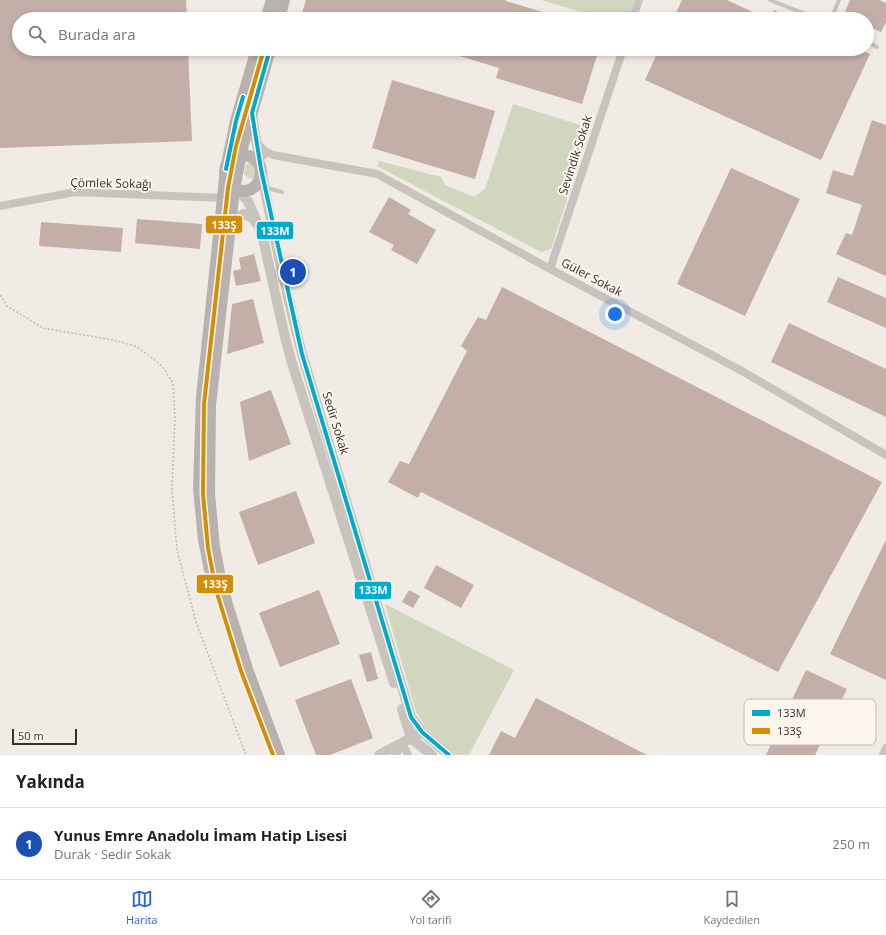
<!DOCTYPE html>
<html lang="tr">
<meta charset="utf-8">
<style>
:root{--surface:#fff;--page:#f2f2f2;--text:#222;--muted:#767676;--line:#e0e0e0;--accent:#2563eb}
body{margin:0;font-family:"Open Sans",sans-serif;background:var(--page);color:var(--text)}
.scale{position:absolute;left:12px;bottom:10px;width:65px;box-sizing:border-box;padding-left:4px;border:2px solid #3b302b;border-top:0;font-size:11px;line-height:14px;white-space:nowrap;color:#3b302b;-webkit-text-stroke:3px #fbf5ee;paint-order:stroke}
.you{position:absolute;left:615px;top:314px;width:14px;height:14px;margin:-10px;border:3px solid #fff;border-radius:50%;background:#1a73e8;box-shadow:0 0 0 6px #1a73e833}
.badge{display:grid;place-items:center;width:26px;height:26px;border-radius:50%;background:var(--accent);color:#fff;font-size:13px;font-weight:700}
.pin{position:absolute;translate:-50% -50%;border:2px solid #fff;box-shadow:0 1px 4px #0006}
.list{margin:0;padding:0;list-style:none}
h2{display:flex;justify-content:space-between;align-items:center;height:52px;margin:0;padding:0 16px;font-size:17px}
h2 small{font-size:13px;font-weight:400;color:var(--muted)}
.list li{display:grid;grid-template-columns:26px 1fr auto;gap:12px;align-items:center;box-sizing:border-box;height:72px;padding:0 16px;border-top:1px solid var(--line)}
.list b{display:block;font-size:15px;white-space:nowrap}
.list p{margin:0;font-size:13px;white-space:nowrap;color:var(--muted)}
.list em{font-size:13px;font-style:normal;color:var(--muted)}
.icon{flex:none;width:22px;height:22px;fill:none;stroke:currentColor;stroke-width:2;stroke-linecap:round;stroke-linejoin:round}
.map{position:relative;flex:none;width:886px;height:755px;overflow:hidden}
.search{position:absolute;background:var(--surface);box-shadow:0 2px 6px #0003;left:12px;right:12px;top:12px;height:44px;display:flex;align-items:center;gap:10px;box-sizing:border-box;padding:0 14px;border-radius:22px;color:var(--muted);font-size:15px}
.sheet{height:124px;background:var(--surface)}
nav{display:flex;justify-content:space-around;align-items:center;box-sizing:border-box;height:56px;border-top:1px solid var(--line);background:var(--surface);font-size:11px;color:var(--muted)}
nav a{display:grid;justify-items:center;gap:2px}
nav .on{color:var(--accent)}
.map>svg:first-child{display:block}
</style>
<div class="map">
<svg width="886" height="755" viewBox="0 0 886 755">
<rect width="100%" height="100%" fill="#f0ebe5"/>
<g fill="#d1d6bf">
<polygon points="541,0 634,0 628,19 605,19"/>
<polygon points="513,104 590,128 551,249 541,252 377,166 379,161 441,177 445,185 474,197 485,189"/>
<polygon points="250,163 255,164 257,176 253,179 248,178 244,174 246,165"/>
<polygon points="385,604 514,670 469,755 456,755 426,728 416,712"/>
</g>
<g fill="#c3afa7">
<polygon points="0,0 186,0 187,19 19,19 19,49 188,49 192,141 0,148"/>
<polygon points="306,0 506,0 506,1 559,17 559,19 300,19"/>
<polygon points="682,0 727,0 768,19 673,19"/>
<polygon points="850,0 879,0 886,3 886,22 881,32 867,26 867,19 842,19"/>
<polygon points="774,10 793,19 770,19"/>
<polygon points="443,49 599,49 582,104 496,78 499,68 443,51"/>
<polygon points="659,49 859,49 870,54 821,160 645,80"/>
<polygon points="392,80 495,111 475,179 372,148"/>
<polygon points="872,120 886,125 886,276 836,254 846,233 852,235 862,205 826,193 833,170 853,176"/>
<polygon points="731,168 800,199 745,316 677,284"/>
<polygon points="389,197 411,210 408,214 436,230 417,264 391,250 394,245 369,232"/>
<polygon points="137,219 202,224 200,249 135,243"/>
<polygon points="41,222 123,228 121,252 39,246"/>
<polygon points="254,254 261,281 236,286 233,271 241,269 239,258"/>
<polygon points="838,277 886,298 886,328 827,302"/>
<polygon points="502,287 882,482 778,672 421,492 418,498 388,482 400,461 409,464 467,351 461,346 478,317 486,320"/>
<polygon points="253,299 264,343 227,354 232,304"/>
<polygon points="789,323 886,369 886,417 771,362"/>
<polygon points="271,390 291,444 249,461 240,402"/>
<polygon points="296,491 315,543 258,565 239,512"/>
<polygon points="886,540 886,680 830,654"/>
<polygon points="436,565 474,585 461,608 424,588"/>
<polygon points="319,590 340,644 280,667 259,613"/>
<polygon points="409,590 420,596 413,608 402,602"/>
<polygon points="371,652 378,679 367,682 359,655"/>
<polygon points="806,670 847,689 815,755 766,755"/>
<polygon points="351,679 373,738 330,755 316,755 295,700"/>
<polygon points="536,698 647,755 489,755 501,731 515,738"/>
</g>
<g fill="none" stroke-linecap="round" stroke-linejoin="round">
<polyline stroke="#c2bbb6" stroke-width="1.5" stroke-dasharray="2 2" stroke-linecap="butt" points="0,295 7,306 43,328 113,340 135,346 150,356 162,366 173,383 175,416 172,489 177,550 196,622 246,755"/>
<g stroke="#c9c3be" stroke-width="4">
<polyline points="770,0 818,19"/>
<polyline points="831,19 839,0"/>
<polyline points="867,42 877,47"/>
<polyline points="250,190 264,187 282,192"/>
</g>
<g stroke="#c9c3be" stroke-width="8">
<polyline points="632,19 639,0"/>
<path d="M257,141C261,149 265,152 273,155L377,174L550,269L742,371L886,455"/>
<polyline points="244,156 264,155"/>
<polyline points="0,206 75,192 223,198"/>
<polyline points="550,269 623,49"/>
<polyline points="402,743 408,755"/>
<polyline points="396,755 402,743"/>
<polyline points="883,755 886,748"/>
</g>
<g stroke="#c9c3be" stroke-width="10">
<path d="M252,115C264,195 282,275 302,354L411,717L422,732L449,755"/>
<polyline points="237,190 248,201 262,234 284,333 291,360 394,683"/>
<polyline points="231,227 235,218 244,214 252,217 256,223"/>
<polyline points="402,709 411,738 432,755"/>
<polyline points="379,755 417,735"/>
</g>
<g stroke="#b8b1ad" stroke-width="12">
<polyline points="266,19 272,0"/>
<polyline points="279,19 284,0"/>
<polyline points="270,49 242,148 234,189 210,405 209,494 214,547 222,588 247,669 279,755"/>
<circle cx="243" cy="173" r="18"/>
<polyline points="210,570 204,540 199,489 202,397 226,169 236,121 257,49"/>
</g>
<defs>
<g id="bus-1">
<polyline points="270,49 252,113 261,169 302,354 411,717 422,732 449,755"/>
<polyline points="226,169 236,121 243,97"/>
</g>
<polyline id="bus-2" points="264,49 236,146 228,188 204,404 203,494 208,548 216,590 241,671 273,755"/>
</defs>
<use href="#bus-1" stroke="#fbf5ee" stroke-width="7"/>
<use href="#bus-2" stroke="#fbf5ee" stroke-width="7"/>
<use href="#bus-1" stroke="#00a9ce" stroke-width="4"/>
<use href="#bus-2" stroke="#d18e09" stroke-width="4"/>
</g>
<g text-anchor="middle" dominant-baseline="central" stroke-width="4" stroke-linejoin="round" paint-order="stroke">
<g font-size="12" fill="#3b302b" stroke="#fbf5ee">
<text transform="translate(575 155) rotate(-72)">Sevindik Sokak</text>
<text transform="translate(111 183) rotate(1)">Çömlek Sokağı</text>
<text transform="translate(592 277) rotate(28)">Güler Sokak</text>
<text transform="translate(336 423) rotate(73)">Sedir Sokak</text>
</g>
</g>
<rect x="744" y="699" width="132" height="46" rx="6" fill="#fbf5ee" stroke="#c1bab4" stroke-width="1"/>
<rect x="752" y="710" width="18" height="6" fill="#00a9ce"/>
<rect x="752" y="728" width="18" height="6" fill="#d18e09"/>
<g font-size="11" fill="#3b302b">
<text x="777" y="717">133M</text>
<text x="777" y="735">133Ş</text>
</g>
<g stroke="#fbf5ee" stroke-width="1.5">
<rect x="205" y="215" width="38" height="19" rx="4" fill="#d18e09"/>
<rect x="256" y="221" width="38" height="19" rx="4" fill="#00a9ce"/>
<rect x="196" y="574" width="38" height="20" rx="4" fill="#d18e09"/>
<rect x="354" y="581" width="38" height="19" rx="4" fill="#00a9ce"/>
</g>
<g font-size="11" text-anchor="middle" font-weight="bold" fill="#fff">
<text x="224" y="229">133Ş</text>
<text x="275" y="235">133M</text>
<text x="215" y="588">133Ş</text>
<text x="373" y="594">133M</text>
</g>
</svg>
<div class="scale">50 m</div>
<div class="you"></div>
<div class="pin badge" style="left:293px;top:272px;background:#1a4fb4">1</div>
<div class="search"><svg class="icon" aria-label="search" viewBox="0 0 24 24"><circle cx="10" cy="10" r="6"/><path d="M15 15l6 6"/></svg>Burada ara</div>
</div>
<section class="sheet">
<h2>Yakında<small></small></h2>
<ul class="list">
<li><span class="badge" style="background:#1a4fb4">1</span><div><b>Yunus Emre Anadolu İmam Hatip Lisesi</b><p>Durak · Sedir Sokak</p></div><em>250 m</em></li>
</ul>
</section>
<nav>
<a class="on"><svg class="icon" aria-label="map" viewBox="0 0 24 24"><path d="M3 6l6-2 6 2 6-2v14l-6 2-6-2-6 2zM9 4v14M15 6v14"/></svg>Harita</a>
<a><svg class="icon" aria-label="directions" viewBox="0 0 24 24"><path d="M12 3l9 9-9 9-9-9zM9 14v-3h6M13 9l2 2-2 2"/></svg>Yol tarifi</a>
<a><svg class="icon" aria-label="saved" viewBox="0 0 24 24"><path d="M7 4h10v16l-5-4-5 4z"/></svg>Kaydedilen</a>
</nav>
